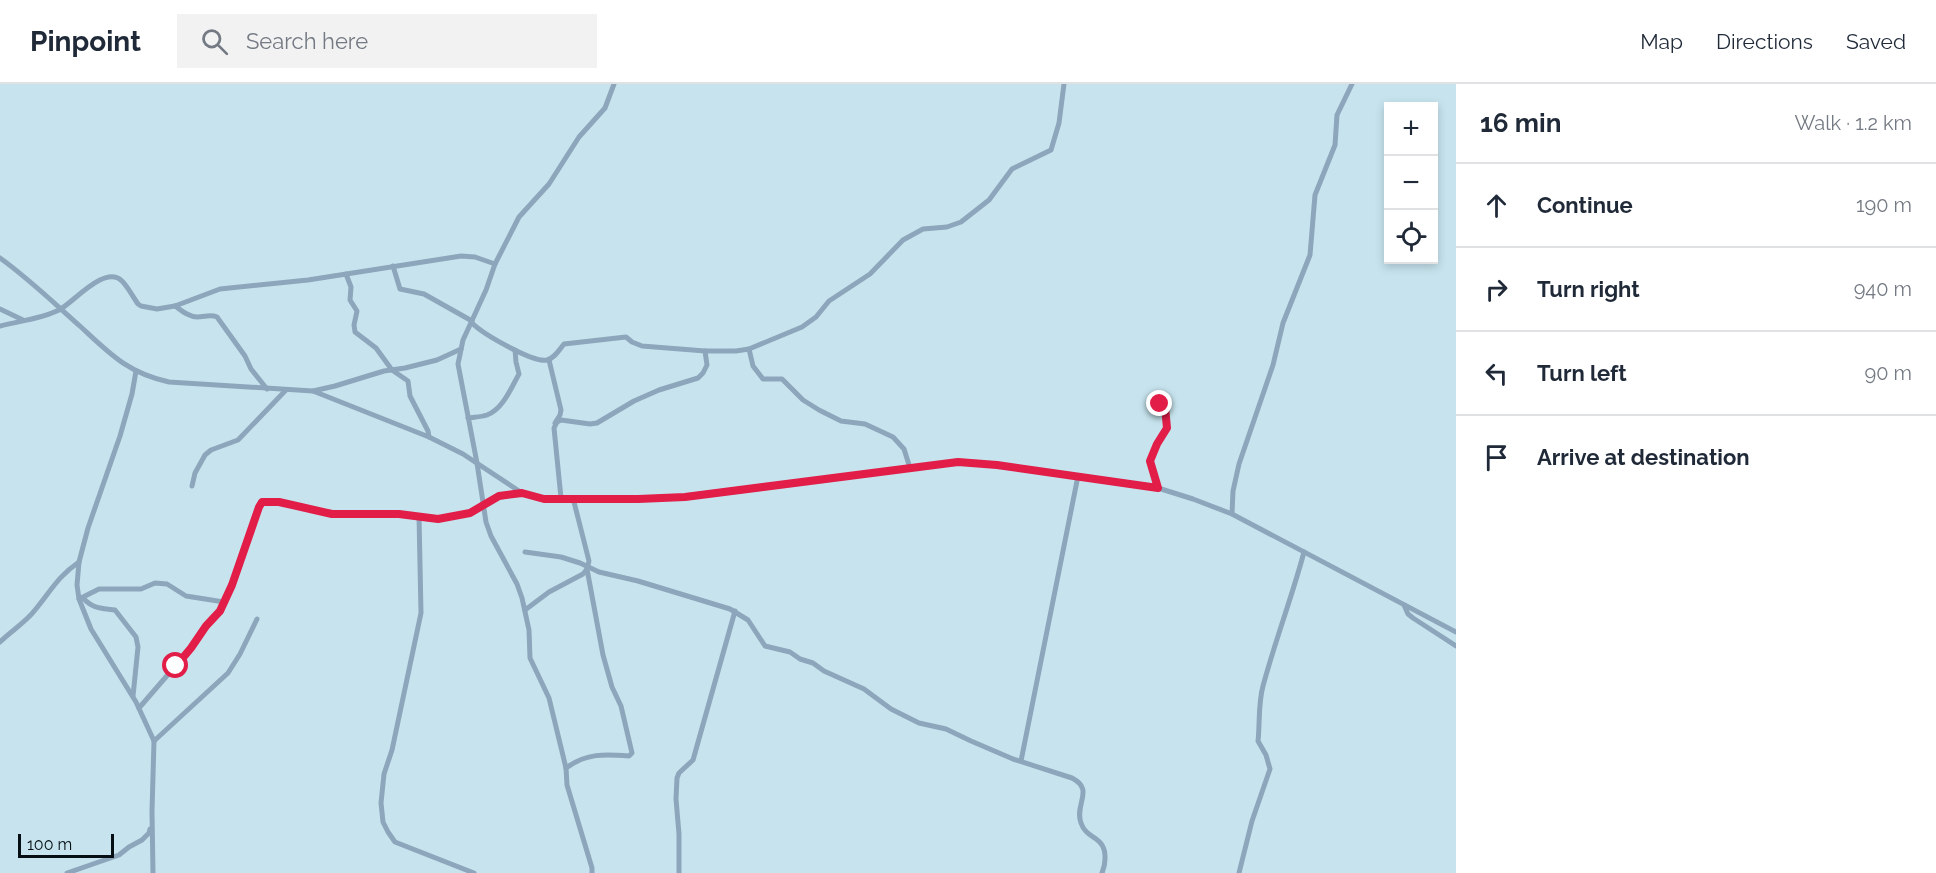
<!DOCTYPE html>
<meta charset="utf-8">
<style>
:root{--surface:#fff;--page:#f2f2f3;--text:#1f2937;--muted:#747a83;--line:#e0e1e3}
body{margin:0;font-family:Raleway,sans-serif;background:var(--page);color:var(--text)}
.controls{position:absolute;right:18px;top:18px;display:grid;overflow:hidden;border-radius:0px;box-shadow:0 3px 9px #0003}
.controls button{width:54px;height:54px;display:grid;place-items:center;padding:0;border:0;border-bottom:2px solid var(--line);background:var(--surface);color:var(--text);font:30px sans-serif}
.scale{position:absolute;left:18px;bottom:15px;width:96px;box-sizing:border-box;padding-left:6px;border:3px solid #050e12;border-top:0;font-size:16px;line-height:21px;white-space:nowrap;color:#050e12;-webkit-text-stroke:4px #c7e4ee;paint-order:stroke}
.stop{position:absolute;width:18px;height:18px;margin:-14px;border:4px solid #e11d48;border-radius:50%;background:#fff}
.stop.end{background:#e11d48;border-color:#fff;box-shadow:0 2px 6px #0008}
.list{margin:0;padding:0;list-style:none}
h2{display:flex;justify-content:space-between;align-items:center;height:78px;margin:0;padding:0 24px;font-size:26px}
h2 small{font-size:20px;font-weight:400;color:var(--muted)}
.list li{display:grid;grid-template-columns:39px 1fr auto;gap:18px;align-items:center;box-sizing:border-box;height:84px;padding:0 24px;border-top:2px solid var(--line)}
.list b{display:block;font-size:22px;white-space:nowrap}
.list em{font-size:20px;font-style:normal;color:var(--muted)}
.icon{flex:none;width:33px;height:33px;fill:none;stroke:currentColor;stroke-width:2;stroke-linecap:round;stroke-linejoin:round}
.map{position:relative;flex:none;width:1456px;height:789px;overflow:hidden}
header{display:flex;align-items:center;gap:36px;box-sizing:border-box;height:84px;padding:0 30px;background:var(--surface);border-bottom:2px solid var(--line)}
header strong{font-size:28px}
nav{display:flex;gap:33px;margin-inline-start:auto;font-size:21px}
.search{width:420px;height:54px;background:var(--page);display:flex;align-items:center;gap:15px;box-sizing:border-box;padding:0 21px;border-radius:0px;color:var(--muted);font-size:22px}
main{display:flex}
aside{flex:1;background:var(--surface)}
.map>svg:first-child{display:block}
</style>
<header>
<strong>Pinpoint</strong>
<div class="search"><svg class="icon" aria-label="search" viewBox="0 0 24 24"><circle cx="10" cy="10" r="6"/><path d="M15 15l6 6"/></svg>Search here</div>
<nav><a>Map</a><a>Directions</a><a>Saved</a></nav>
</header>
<main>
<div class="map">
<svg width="1456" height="789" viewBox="0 0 1456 789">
<rect width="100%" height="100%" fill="#c7e4ee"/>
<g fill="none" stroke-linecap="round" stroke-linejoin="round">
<g stroke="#8da6bb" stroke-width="5">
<path d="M0,174C28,194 55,220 81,243C110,270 128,289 169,298L313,307L429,353L463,370L522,409L544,415H638L685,413L958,378L997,381L1115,397L1158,404L1193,415L1232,430L1456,548"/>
<polyline points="393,182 400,205 424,210 472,237"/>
<polyline points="346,190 351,203 350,216 357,227 354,241 355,248 376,264 392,286 408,297 410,312 428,347 429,353"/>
<path d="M175,222C182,227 189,233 197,233C205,233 210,230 217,233L245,272L251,285L267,305"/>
<polyline points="0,225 23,236"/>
<path d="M472,239C483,250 533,279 547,276C555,274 559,266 564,260L626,253L632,258L642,262L705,267H736L749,265L802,243L816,233L829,217L870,190L903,156L923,145L947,143L961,138L989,116L1012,85L1051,66L1059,39L1064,0"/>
<path d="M0,242C19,237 41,235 59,226C73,219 105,180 122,197C128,203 133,213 138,220L141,222L157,225L175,222L220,205L308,196L461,172L475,173L495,180"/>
<polyline points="749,265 753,282 763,295 782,295 803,316 819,326 841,337 865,340 893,353 904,365 910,384"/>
<polyline points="549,276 561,326 560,331 555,339"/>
<polyline points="136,287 132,310 120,352 88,444 79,478 77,501 79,515 91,545 136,618 154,657 152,727 153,789"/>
<polyline points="313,307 335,302 384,287 405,284 437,276 461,265"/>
<path d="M468,334C474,333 481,333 487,331C503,325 511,304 519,290L516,278L515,266"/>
<polyline points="192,402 195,389 205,371 211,366 238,356 286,306"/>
<polyline points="1158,404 1150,377 1157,360 1167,344 1165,323 1160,320"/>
<polyline points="561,414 554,344 557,338 561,336 590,340 597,339 634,317 659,306 698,294 703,289 707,281 705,267"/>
<polyline points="1232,430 1233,407 1239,380 1273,281 1283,239 1310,171 1315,111 1335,61 1337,31 1352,0"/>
<polyline points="419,432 421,529 392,666 384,690 381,719 383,738 388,748 395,758 474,789"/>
<path d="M525,468L561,473L580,479L599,488L638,497L730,525L748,536L765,562L790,568L800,575L813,579L824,587L864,605L891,625L919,639L946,645L971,657L1013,675L1072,694C1095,706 1074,720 1081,739C1087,757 1106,751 1105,775C1105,781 1104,784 1102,789"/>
<path d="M83,514C93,525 101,524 115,526L136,553L138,563L133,612"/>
<polyline points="79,515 99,505 141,505 155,499 167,500 186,512 224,518"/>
<polyline points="1404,521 1408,530 1413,534 1456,562"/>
<polyline points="525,526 549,508 583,490 587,485 589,477 573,414"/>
<path d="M0,558C11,547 26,538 35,526C51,507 57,493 79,478"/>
<polyline points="139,624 191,564 205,542 220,527 232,501 259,423 262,418 279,418 332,430 399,430 438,435 470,429 499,413 522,409"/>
<polyline points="154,657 228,589 240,570 257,535"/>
<polyline points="1021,677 1078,392"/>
<path d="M566,684C586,669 605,670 629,672L632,669L621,622L612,603L603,571L587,485"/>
<polyline points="67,789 119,771 129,763 142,756 149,749 150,745"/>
<polyline points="592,789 592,784 567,701 566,684 549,614 530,574 529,546 522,514 517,500 491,452 486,438 477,379 458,280 463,256 486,206 495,180 519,133 549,100 579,53 605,24 614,0"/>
<polyline points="679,789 679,750 676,715 677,694 679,689 693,676 735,527"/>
<path d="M1239,789L1252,737L1270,685L1266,671L1258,657C1260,639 1258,620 1263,602C1275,557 1292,513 1304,468"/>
</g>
</g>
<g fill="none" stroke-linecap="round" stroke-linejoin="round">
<polyline stroke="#e11d48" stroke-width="8" points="176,582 191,564 206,542 220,527 232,501 259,423 262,418 279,418 332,430 399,430 438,435 470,429 499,412 522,409 544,415 638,415 685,413 958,378 997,381 1158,404 1150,377 1157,360 1167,344 1165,323 1160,320"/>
</g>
</svg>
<div class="controls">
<button>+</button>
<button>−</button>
<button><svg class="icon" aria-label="locate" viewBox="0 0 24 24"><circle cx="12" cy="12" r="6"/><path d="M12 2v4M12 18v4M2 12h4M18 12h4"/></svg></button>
</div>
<div class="scale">100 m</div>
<div class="stop" style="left:176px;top:582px"></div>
<div class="stop end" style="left:1160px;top:320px"></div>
</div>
<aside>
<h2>16 min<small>Walk · 1.2 km</small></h2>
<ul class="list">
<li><svg class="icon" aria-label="ahead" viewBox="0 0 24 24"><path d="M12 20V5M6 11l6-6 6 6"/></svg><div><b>Continue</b></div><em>190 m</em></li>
<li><svg class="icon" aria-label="right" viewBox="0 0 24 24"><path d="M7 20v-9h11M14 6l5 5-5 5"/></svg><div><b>Turn right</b></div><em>940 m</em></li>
<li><svg class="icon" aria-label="left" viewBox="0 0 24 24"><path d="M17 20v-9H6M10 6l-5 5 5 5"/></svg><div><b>Turn left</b></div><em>90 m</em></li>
<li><svg class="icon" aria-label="arrive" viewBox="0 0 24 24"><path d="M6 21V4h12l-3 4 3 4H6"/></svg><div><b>Arrive at destination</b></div></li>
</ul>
</aside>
</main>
